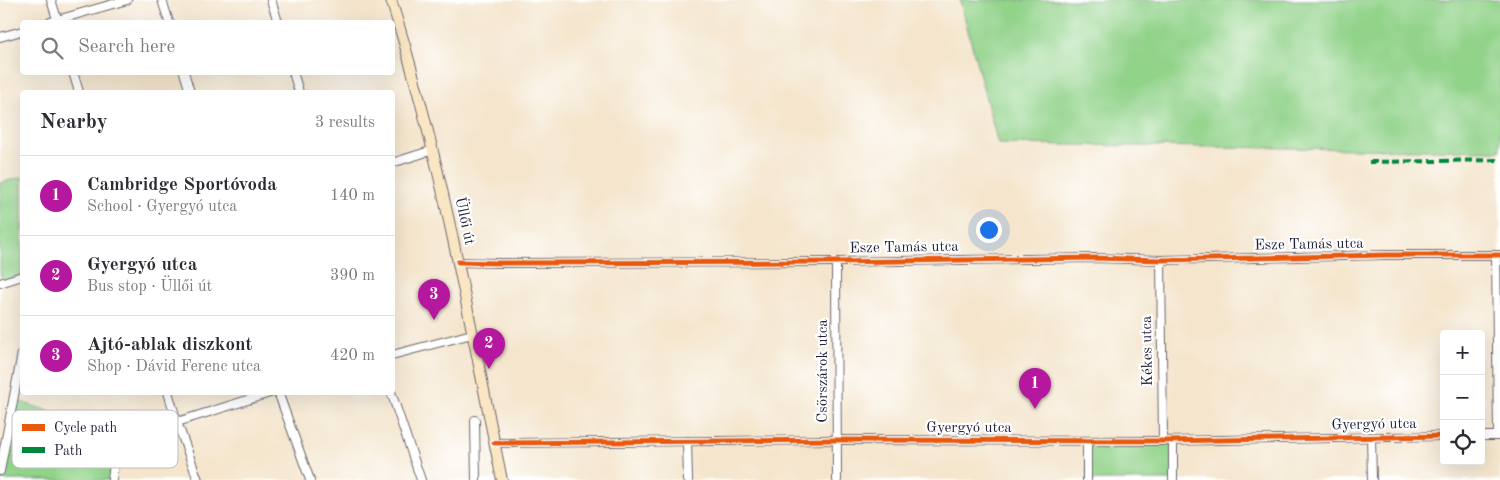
<!DOCTYPE html>
<meta charset="utf-8">
<style>
:root{--surface:#fff;--page:#f2f2f3;--text:#2b2b33;--muted:#7c7c81;--line:#e1e1e2;--accent:#b5179e}
body{margin:0;font-family:"Old Standard TT",serif;background:var(--page);color:var(--text)}
.controls{position:absolute;right:15px;bottom:15px;display:grid;overflow:hidden;border-radius:5px;box-shadow:0 5px 20px #0002}
.controls button{width:45px;height:45px;display:grid;place-items:center;padding:0;border:0;border-bottom:1px solid var(--line);background:var(--surface);color:var(--text);font:25px sans-serif}
.you{position:absolute;left:988px;top:229px;width:18px;height:18px;margin:-12px;border:4px solid #fff;border-radius:50%;background:#1a73e8;box-shadow:0 0 0 8px #1a73e833}
.badge{display:grid;place-items:center;width:32px;height:32px;border-radius:50%;background:var(--accent);color:#fff;font-size:16px;font-weight:700}
.pin{position:absolute;translate:-50% -41px;filter:drop-shadow(0 1px 2px #0008)}
.pin::after{content:'';position:absolute;top:26px;width:18px;height:15px;background:inherit;clip-path:polygon(0 0,100% 0,50% 100%)}
.list{margin:0;padding:0;list-style:none}
h2{display:flex;justify-content:space-between;align-items:center;height:65px;margin:0;padding:0 20px;font-size:21px}
h2 small{font-size:16px;font-weight:400;color:var(--muted)}
.list li{display:grid;grid-template-columns:32px 1fr auto;gap:15px;align-items:center;box-sizing:border-box;height:80px;padding:0 20px;border-top:1px solid var(--line)}
.list b{display:block;font-size:19px;white-space:nowrap}
.list p{margin:0;font-size:16px;white-space:nowrap;color:var(--muted)}
.list em{font-size:16px;font-style:normal;color:var(--muted)}
.icon{flex:none;width:28px;height:28px;fill:none;stroke:currentColor;stroke-width:2;stroke-linecap:round;stroke-linejoin:round}
.map{position:relative;flex:none;width:1500px;height:480px;overflow:hidden}
.search{position:absolute;background:var(--surface);box-shadow:0 5px 20px #0002;left:20px;top:20px;width:375px;height:55px;display:flex;align-items:center;gap:12px;box-sizing:border-box;padding:0 18px;border-radius:5px;color:var(--muted);font-size:19px}
.panel{position:absolute;background:var(--surface);box-shadow:0 5px 20px #0002;left:20px;top:90px;width:375px;height:305px;border-radius:5px}
.map>svg:first-child{display:block}
</style>
<div class="map">
<svg width="1500" height="480" viewBox="0 0 1500 480">
<rect width="100%" height="100%" fill="#fff"/>
<filter id="ink" filterUnits="userSpaceOnUse"><feTurbulence type="fractalNoise" baseFrequency=".02" numOctaves="2"/><feDisplacementMap in="SourceGraphic" scale="10" xChannelSelector="R" yChannelSelector="G"/><feConvolveMatrix kernelMatrix="1 2 1 2 8 2 1 2 1" color-interpolation-filters="sRGB"/></filter>
<filter id="wash" filterUnits="userSpaceOnUse"><feTurbulence type="fractalNoise" baseFrequency=".0096" numOctaves="4" result="noise"/><feDisplacementMap in="SourceGraphic" scale="20" xChannelSelector="R" yChannelSelector="G"/><feGaussianBlur stdDeviation="1.12" result="paint"/><feColorMatrix in="noise" values="0 0 0 0 0 0 0 0 0 0 0 0 0 0 0 0 0 1.4 0 .05"/><feComposite in="paint" operator="in"/></filter>
<g filter="url(#wash)">
<rect width="100%" height="100%" fill="#f4e5cc"/>
<g fill="#92d38a" stroke="#5a7a62">
<polygon points="960,0 1500,0 1500,151 998,144"/>
<polygon points="22,177 22,276 3,282 0,273 0,183"/>
<polygon points="14,400 98,426 96,447 117,441 112,480 0,480 0,471"/>
<rect x="1087" y="441" width="86" height="39"/>
</g>
</g>
<g filter="url(#ink)">
<g fill="none" stroke-linecap="round" stroke-linejoin="round">
<defs>
<g id="minor">
<polyline points="51,0 58,22"/>
<polyline points="162,0 169,22"/>
<polyline points="271,0 278,22"/>
<polyline points="50,22 127,0"/>
<polyline points="0,37 22,31"/>
<polyline points="73,72 79,92"/>
<polyline points="184,72 190,92"/>
<polyline points="293,72 299,92"/>
<polyline points="392,163 433,150"/>
<polyline points="1496,255 1498,436"/>
<polyline points="1161,260 1163,441"/>
<polyline points="458,262 497,263 836,262 1094,258 1161,260 1386,255 1500,255"/>
<polyline points="836,262 837,480"/>
<polyline points="0,283 22,276"/>
<polyline points="392,355 472,334"/>
<polyline points="168,392 177,422 198,480"/>
<polyline points="278,392 310,480"/>
<polyline points="391,392 421,480"/>
<polyline points="475,420 476,480"/>
<polyline points="1481,436 1500,436"/>
<polyline points="1371,437 1372,480"/>
<polyline points="687,441 688,480"/>
<polyline points="1087,441 1087,480"/>
<polyline points="1173,441 1173,480"/>
<polyline points="494,443 837,440 1163,441 1444,436"/>
<polyline points="0,471 22,353"/>
<polyline points="112,480 117,441 120,436 177,422 273,392"/>
</g>
<path id="secondary" d="M391,0C441,157 469,319 502,480"/>
</defs>
<use href="#minor" stroke="#6c666e" stroke-width="10"/>
<use href="#secondary" stroke="#6c666e" stroke-width="12"/>
<use href="#minor" stroke="#fff" stroke-width="8"/>
<use href="#secondary" stroke="#fbe6c4" stroke-width="10"/>
<polyline stroke="#00873e" stroke-width="4" stroke-dasharray="8 4" stroke-linecap="butt" points="1369,162 1500,160"/>
<defs>
<g id="cycleway">
<polyline points="458,262 497,263 836,262 1094,258 1161,260 1386,255 1500,255"/>
<polyline points="494,443 837,440 1163,441 1444,436"/>
</g>
</defs>
<use href="#cycleway" stroke="#fff" stroke-width="8"/>
<use href="#cycleway" stroke="#e8590c" stroke-width="5"/>
</g>
</g>
<g text-anchor="middle" dominant-baseline="central" stroke-width="4.5" stroke-linejoin="round" paint-order="stroke">
<g font-size="15" fill="#22223b" stroke="#fff">
<text transform="translate(464 221) rotate(78)">Üllői út</text>
<text transform="translate(1309 245) rotate(-1)">Esze Tamás utca</text>
<text transform="translate(904 248) rotate(-1)">Esze Tamás utca</text>
<text transform="translate(1148 351) rotate(-91)">Kékes utca</text>
<text transform="translate(823 371) rotate(-90)">Csörszárok utca</text>
<text transform="translate(1374 425) rotate(-1)">Gyergyó utca</text>
<text x="969" y="428">Gyergyó utca</text>
</g>
</g>
<rect x="12" y="410" width="166" height="58" rx="8" fill="#fff" stroke="#bdbdc4" stroke-width="1"/>
<rect x="22" y="424" width="23" height="7" fill="#e8590c"/>
<rect x="22" y="447" width="23" height="6" fill="#00873e"/>
<g font-size="14" fill="#22223b">
<text x="54" y="432">Cycle path</text>
<text x="54" y="455">Path</text>
</g>
</svg>
<div class="controls">
<button>+</button>
<button>−</button>
<button><svg class="icon" aria-label="locate" viewBox="0 0 24 24"><circle cx="12" cy="12" r="6"/><path d="M12 2v4M12 18v4M2 12h4M18 12h4"/></svg></button>
</div>
<div class="you"></div>
<div class="pin badge" style="left:1035px;top:409px">1</div>
<div class="pin badge" style="left:489px;top:369px">2</div>
<div class="pin badge" style="left:434px;top:320px">3</div>
<div class="search"><svg class="icon" aria-label="search" viewBox="0 0 24 24"><circle cx="10" cy="10" r="6"/><path d="M15 15l6 6"/></svg>Search here</div>
<section class="panel">
<h2>Nearby<small>3 results</small></h2>
<ul class="list">
<li><span class="badge">1</span><div><b>Cambridge Sportóvoda</b><p>School · Gyergyó utca</p></div><em>140 m</em></li>
<li><span class="badge">2</span><div><b>Gyergyó utca</b><p>Bus stop · Üllői út</p></div><em>390 m</em></li>
<li><span class="badge">3</span><div><b>Ajtó-ablak diszkont</b><p>Shop · Dávid Ferenc utca</p></div><em>420 m</em></li>
</ul>
</section>
</div>
